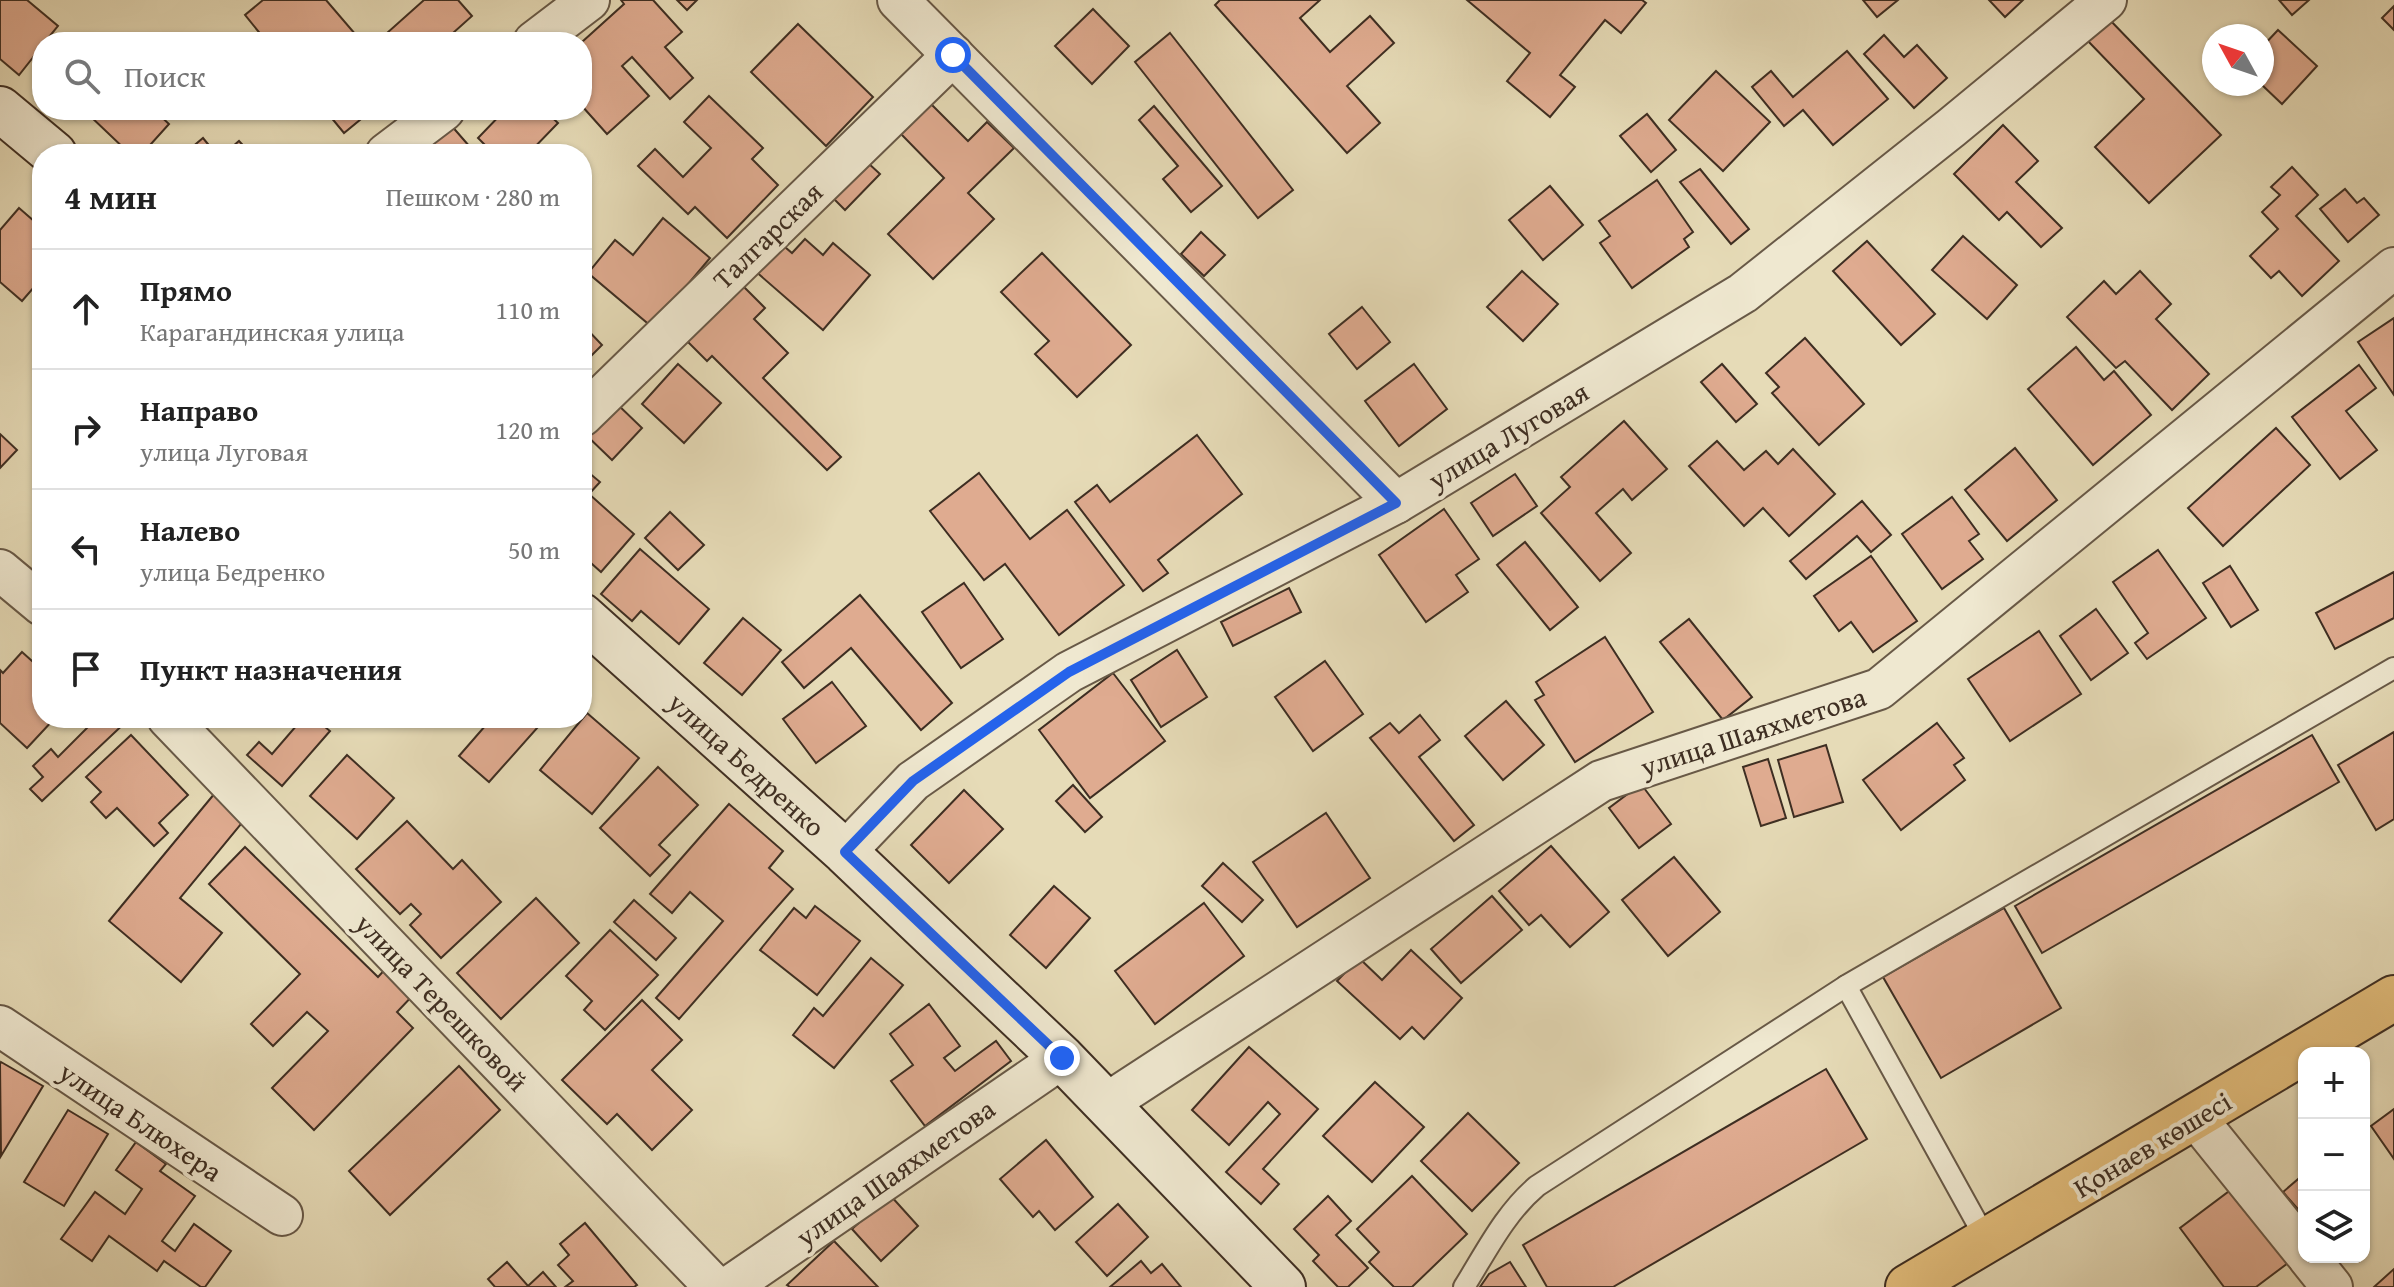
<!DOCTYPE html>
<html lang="ru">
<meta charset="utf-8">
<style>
:root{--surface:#fff;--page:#f6f6f6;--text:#222;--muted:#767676;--line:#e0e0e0}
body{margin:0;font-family:"Gentium Book Plus",serif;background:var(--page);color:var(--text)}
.controls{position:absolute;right:24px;bottom:24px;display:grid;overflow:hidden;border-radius:16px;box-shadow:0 2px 6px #0004}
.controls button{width:72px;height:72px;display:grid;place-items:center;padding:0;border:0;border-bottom:2px solid var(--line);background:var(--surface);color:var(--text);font:40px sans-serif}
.compass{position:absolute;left:2202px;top:24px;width:72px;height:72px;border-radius:50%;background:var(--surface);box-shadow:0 2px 6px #0004;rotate:310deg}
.stop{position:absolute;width:24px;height:24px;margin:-18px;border:6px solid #2563eb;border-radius:50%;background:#fff}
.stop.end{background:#2563eb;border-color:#fff;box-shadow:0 2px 8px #0008}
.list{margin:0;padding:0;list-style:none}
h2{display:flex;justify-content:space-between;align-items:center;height:104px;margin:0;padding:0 32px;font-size:34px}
h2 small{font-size:26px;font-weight:400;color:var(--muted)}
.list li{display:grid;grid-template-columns:52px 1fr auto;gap:24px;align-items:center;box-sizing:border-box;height:120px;padding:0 32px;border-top:2px solid var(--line)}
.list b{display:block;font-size:30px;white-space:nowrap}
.list p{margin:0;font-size:26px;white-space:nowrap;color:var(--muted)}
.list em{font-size:26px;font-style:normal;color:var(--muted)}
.icon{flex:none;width:44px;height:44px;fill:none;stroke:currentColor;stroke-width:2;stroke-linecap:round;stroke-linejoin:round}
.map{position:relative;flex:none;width:2394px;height:1287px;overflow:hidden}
.search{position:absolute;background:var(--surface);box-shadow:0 2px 6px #0004;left:32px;top:32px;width:560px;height:88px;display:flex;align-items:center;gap:20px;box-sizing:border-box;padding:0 28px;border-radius:32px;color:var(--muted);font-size:30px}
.panel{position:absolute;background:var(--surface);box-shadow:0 2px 6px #0004;left:32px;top:144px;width:560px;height:584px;border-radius:32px}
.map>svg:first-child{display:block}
</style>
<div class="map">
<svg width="2394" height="1287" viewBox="0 0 2394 1287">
<rect width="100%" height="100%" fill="#e6dbb7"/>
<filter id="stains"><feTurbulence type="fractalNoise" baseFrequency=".0025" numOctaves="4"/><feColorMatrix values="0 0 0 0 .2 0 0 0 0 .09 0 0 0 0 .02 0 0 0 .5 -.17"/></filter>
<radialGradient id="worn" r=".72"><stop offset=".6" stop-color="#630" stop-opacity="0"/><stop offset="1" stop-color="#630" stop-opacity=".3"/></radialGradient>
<g fill="#dfab90" stroke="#3e2e22" stroke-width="2">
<polygon points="0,0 27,0 58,26 45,42 42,42 42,46 19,75 0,59"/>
<polygon points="263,0 326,0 362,42 267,42 245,15"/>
<polygon points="424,0 458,0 472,16 443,42 395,42 387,33"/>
<polygon points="621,0 653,0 682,32 665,47 693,78 670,99 632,57 622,66 649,96 607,134 582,106 582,42 624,4"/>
<polygon points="677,0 697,0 687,10"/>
<polygon points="1220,0 1320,0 1300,18 1330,52 1370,16 1394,43 1347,86 1380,123 1347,153 1215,5"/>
<polygon points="1467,0 1642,0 1646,3 1621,33 1605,20 1560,75 1575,87 1550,117 1507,81 1530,53"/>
<polygon points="1863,0 1898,0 1877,17"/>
<polygon points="1989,0 2023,0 2005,17"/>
<polygon points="2279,0 2309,0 2292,15"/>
<polygon points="2394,6 2394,30 2382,18"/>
<polygon points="1093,9 1129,46 1092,84 1055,46"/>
<polygon points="2108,18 2221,135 2149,203 2095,147 2144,99 2086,39"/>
<polygon points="798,24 873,97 826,146 751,72"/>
<polygon points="2278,30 2317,66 2282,104 2261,84 2262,47"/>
<polygon points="1170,33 1293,190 1258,218 1135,62"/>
<polygon points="1884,35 1904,57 1917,45 1947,78 1914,108 1864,54"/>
<polygon points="1847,51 1888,99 1833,145 1803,110 1784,126 1752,87 1771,71 1793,97"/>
<polygon points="1716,71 1770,122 1723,171 1669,120"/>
<polygon points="709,96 763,148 752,159 778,185 727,238 695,207 688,214 638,166 655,149 683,177 711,148 684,122"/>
<polygon points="931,104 968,141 987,122 1014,148 968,193 994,219 933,279 888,234 944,178 901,134"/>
<polygon points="1154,106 1222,186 1191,212 1163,179 1178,166 1139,120"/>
<polygon points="94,110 154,110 169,124 142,154 130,154 89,115"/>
<polygon points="325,110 372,110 344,133"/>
<polygon points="505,110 544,110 558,123 528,154 494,154 478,138"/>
<polygon points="1647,114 1676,150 1651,172 1620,136"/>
<polygon points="450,124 470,147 462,154 424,154 420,150"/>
<polygon points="2003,125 2038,161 2016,182 2062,228 2041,247 2007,212 1999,220 1954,174"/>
<polygon points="203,138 216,154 184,154"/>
<polygon points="239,141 251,154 224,154"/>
<polygon points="867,162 880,174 845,210 833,198"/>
<polygon points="2292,167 2318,195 2296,216 2339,261 2302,296 2279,271 2271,278 2250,256 2278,229 2262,212 2280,195 2271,187"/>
<polygon points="1700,169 1749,229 1731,244 1680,182"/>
<polygon points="1657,180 1693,232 1684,239 1689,247 1632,288 1600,243 1610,236 1599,221"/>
<polygon points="1550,186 1583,225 1543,260 1509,220"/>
<polygon points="2345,189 2357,203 2364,198 2379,215 2348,242 2320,209"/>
<polygon points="19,208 42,228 42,278 22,301 0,282 0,230"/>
<polygon points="663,218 710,258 652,327 588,273 615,240 633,255"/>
<polygon points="1201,232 1225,255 1204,276 1181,254"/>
<polygon points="1963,236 2017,285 1987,319 1932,270"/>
<polygon points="805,239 823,255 833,243 870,275 823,330 754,270 779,242 792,253"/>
<polygon points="1867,241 1935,314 1901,345 1833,271"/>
<polygon points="1042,253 1131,345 1077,397 1035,354 1049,341 1001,292"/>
<polygon points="1522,271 1558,304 1523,341 1487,307"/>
<polygon points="2140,271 2171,304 2156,319 2209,374 2172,410 2125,361 2116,368 2067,317 2104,281 2116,294"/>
<polygon points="739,282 765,308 754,319 788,353 763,378 841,457 827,470 712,356 707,361 683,337"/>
<polygon points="1362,307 1390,342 1357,369 1329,334"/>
<polygon points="2394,318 2394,395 2358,342"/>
<polygon points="582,324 602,345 582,365"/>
<polygon points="1805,338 1864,404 1819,445 1772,393 1779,387 1766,373"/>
<polygon points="2076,347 2104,380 2114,371 2151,415 2093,465 2028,389"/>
<polygon points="678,364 721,403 684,443 642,404"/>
<polygon points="1414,364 1447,409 1399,446 1365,401"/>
<polygon points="1722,364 1757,404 1736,422 1701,382"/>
<polygon points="2359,365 2376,388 2346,411 2377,450 2340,479 2292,417"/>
<polygon points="614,401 642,428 612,460 584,433"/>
<polygon points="1624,421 1667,469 1632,500 1623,489 1596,513 1631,553 1600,581 1541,513 1570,487 1561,477"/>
<polygon points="2276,428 2310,465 2223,546 2188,508"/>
<polygon points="0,434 17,450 0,468"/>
<polygon points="1197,435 1242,494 1158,560 1168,573 1143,591 1075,502 1097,485 1110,502"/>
<polygon points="1717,441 1744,470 1766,451 1778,464 1793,449 1835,494 1789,536 1763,508 1744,526 1689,466"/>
<polygon points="2015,448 2057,500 2007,541 1965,490"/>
<polygon points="582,467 600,482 589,494 634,534 601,572 582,555"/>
<polygon points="979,473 1030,539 1067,510 1124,585 1059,635 1005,564 984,580 930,511"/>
<polygon points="1515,474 1537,506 1493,536 1471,503"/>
<polygon points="1952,497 1979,534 1969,541 1983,559 1942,589 1902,534"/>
<polygon points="1862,501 1891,535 1871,552 1857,536 1806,579 1790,561"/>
<polygon points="1444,509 1479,559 1456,575 1468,592 1426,622 1379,555"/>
<polygon points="670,512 704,545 678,570 645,538"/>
<polygon points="1525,542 1578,607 1550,630 1497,565"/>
<polygon points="640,549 709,609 679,644 641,611 632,621 601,594"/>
<polygon points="2158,550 2206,618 2147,659 2135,643 2148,633 2113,582"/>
<polygon points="1871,556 1917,621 1873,652 1851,622 1839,631 1814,596"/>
<polygon points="2230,566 2258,610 2231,627 2203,583"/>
<polygon points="2394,572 2394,618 2335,649 2316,613"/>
<polygon points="964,583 1003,639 961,668 922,612"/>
<polygon points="1289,588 1301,612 1233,646 1221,622"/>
<polygon points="860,595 952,703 921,730 851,648 804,688 782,662"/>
<polygon points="2096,609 2128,653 2091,680 2060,636"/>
<polygon points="743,618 781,650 742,695 704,663"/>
<polygon points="1689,619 1752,697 1723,720 1660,642"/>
<polygon points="2039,631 2081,694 2010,741 1968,679"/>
<polygon points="1605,637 1653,712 1575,762 1535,700 1544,695 1536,682"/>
<polygon points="1177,650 1207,697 1161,727 1131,680"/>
<polygon points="22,652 42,670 42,718 54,719 27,748 0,723 0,670 3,673"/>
<polygon points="1325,661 1363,714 1313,751 1275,697"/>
<polygon points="1113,673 1165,741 1090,798 1039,730"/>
<polygon points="832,682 866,726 816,763 783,719"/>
<polygon points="1506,701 1544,745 1503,780 1465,736"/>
<polygon points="587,713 639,758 592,814 540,770"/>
<polygon points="1420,715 1440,740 1419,757 1474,825 1454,841 1370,738 1390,723 1399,733"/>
<polygon points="130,718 42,801 30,789 43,777 33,766 51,749 58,757 87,728 78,718"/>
<polygon points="303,718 314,718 330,731 282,786 247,755 259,742 272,754"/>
<polygon points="492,718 546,718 489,782 459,756"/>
<polygon points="1937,723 1964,758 1954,765 1965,780 1901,830 1863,780"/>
<polygon points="2394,732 2394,819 2376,830 2338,765"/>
<polygon points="131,735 188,795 159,823 168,833 154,846 117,808 106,818 91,802 101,792 86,777"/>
<polygon points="2312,735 2339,782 2042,953 2015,906"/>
<polygon points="1826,745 1843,802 1794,817 1778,760"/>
<polygon points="347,755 394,798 357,839 310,796"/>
<polygon points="1768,759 1786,818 1761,826 1743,767"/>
<polygon points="658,767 698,805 659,845 670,855 650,876 600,828"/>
<polygon points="1641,784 1671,824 1639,848 1609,808"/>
<polygon points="1073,785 1102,817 1085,832 1056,801"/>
<polygon points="964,790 1003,829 949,883 911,845"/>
<polygon points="215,793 246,818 180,898 222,933 181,982 109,921"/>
<polygon points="729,804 783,851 769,868 793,889 679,1019 656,998 723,921 690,892 672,913 650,894"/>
<polygon points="1326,813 1370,878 1297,927 1253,862"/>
<polygon points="407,821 453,869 462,860 501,902 441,958 410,925 421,914 411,904 400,914 356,869"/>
<polygon points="1551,846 1609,912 1570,947 1541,915 1529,925 1499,891"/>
<polygon points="245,847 378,977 390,964 417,991 397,1012 413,1028 314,1130 272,1088 328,1031 307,1012 273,1046 251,1024 300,974 209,884"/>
<polygon points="1674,857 1720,912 1668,956 1622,900"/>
<polygon points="1223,863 1263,900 1242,922 1202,886"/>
<polygon points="1054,886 1090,918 1046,968 1010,935"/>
<polygon points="1492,896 1522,930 1461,983 1431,949"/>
<polygon points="536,898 579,943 501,1019 457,973"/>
<polygon points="634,900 676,938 656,960 614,922"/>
<polygon points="1204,903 1244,956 1155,1024 1115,971"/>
<polygon points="815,906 860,941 817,995 760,950 794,908 806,918"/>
<polygon points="2004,908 2061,1008 1941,1078 1883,977"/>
<polygon points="610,930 658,975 605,1030 584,1010 592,1001 566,976"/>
<polygon points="1411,950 1462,998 1424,1039 1412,1027 1400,1039 1337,981 1359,958 1382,980"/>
<polygon points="871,958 903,985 834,1068 793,1035 814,1008 823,1016"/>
<polygon points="642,1000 682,1040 652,1070 692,1110 652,1150 617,1114 607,1124 562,1080"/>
<polygon points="929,1004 960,1046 944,1058 955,1071 996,1041 1011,1061 925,1126 891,1081 913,1065 890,1034"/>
<polygon points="1249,1047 1318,1109 1263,1169 1279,1184 1261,1204 1226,1172 1280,1114 1268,1102 1229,1145 1192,1110"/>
<polygon points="1,1062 43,1086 1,1156 0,1064"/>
<polygon points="459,1066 500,1110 390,1215 349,1171"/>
<polygon points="1826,1069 1867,1139 1613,1287 1547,1287 1523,1245"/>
<polygon points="1375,1082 1424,1127 1372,1182 1323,1136"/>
<polygon points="2394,1109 2394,1159 2371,1126"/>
<polygon points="68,1110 108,1134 64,1206 24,1182"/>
<polygon points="1468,1113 1519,1163 1472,1211 1421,1161"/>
<polygon points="1046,1140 1093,1197 1055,1230 1039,1211 1033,1217 1000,1179"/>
<polygon points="136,1142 166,1164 160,1171 195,1196 162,1241 175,1251 194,1224 231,1251 205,1287 201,1287 164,1261 157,1271 109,1236 92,1261 61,1239 95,1192 125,1214 142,1189 116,1170"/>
<polygon points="2304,1174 2304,1216 2283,1192"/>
<polygon points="1412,1176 1467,1234 1412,1287 1394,1287 1369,1262 1379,1252 1357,1229"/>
<polygon points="2232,1189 2288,1263 2256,1287 2224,1287 2180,1228"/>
<polygon points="890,1195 918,1226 881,1261 852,1229"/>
<polygon points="1328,1196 1351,1221 1336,1235 1368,1268 1348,1287 1338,1287 1313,1261 1319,1255 1294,1229"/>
<polygon points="1118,1204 1148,1237 1107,1276 1076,1242"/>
<polygon points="585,1223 637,1285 634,1287 565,1287 573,1281 558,1265 569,1255 560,1244"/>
<polygon points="834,1241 878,1287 790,1287 787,1285"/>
<polygon points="1141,1261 1151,1273 1162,1264 1181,1287 1110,1287"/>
<polygon points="507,1262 528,1286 543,1272 556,1287 495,1287 488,1279"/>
<polygon points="1510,1262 1526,1287 1480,1287 1489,1274"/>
<polygon points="2394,1269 2394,1287 2374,1287"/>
</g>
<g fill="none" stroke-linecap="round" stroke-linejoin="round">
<defs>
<g id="lane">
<polyline points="1846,986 1987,1241"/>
<path d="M1464,1287C1486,1252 1505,1213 1537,1186L1846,986L2394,668"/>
</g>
<g id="street">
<polyline points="898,0 1396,503"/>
<polyline points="534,42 589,0"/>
<polyline points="386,154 444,110"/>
<polyline points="582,416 953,55"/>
<polyline points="0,570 42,605"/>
<polyline points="168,718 715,1287"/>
<polyline points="845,852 913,781 1069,672 1396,503 1743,293 1951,128 2106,0"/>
<polyline points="0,1026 282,1215"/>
<polyline points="1106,1104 1601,781 1879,689 2394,268"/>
<polyline points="2196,1118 2304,1252"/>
<polyline points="2308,1257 2332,1287"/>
<polyline points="729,1287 1062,1058"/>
</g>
<g id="secondary">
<polyline points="0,109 54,154"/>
<polyline points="582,616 845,852 1062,1058 1283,1287"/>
</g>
<polyline id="primary" points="1908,1287 2394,998"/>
</defs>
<use href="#lane" stroke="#685947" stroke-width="24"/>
<use href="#street" stroke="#685947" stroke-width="44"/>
<use href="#secondary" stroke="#3e2e22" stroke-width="48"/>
<use href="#primary" stroke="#3e2e22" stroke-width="48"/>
<use href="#lane" stroke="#efe8d0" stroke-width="20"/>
<use href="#street" stroke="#efe8d0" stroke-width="40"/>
<use href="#secondary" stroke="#efe8d0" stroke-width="44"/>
<use href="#primary" stroke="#e3be7c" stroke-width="44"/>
</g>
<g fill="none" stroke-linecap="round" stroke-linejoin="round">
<polyline stroke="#2563eb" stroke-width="10" points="953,55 1396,503 1069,672 913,781 845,852 1062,1058"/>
</g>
<g text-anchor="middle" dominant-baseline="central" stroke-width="8" stroke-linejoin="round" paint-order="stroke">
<g font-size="28" fill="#3e2e22" stroke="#efe8d0">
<text transform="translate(767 235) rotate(-44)">Талгарская</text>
<text transform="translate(1508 435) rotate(-31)">улица Луговая</text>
<text transform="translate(1753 731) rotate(-18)">улица Шаяхметова</text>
<text transform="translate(747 764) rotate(42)">улица Бедренко</text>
<text transform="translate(442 1002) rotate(46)">улица Терешковой</text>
<text transform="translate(141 1121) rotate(34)">улица Блюхера</text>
<text transform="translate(2152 1144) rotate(-31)">Қонаев көшесі</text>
<text transform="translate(895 1172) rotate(-35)">улица Шаяхметова</text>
</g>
</g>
<rect width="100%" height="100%" filter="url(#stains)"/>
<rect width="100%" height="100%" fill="url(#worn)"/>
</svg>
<div class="controls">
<button>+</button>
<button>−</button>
<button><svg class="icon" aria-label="layers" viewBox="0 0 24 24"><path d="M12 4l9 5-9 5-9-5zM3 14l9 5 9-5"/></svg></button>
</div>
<svg class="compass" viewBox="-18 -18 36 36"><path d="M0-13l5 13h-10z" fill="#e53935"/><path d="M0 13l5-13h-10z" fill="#767676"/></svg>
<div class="stop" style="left:953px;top:55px"></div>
<div class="stop end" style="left:1062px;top:1058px"></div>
<div class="search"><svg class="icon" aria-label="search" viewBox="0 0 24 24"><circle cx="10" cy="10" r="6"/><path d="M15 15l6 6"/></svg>Поиск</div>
<section class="panel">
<h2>4 мин<small>Пешком · 280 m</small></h2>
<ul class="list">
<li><svg class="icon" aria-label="ahead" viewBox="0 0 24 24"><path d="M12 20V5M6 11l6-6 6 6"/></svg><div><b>Прямо</b><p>Карагандинская улица</p></div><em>110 m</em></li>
<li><svg class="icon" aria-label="right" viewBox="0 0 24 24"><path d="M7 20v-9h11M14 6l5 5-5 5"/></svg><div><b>Направо</b><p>улица Луговая</p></div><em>120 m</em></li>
<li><svg class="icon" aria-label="left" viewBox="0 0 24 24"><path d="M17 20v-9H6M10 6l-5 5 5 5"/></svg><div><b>Налево</b><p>улица Бедренко</p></div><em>50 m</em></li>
<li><svg class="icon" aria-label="arrive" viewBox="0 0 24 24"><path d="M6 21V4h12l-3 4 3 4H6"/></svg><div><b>Пункт назначения</b></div></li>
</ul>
</section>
</div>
